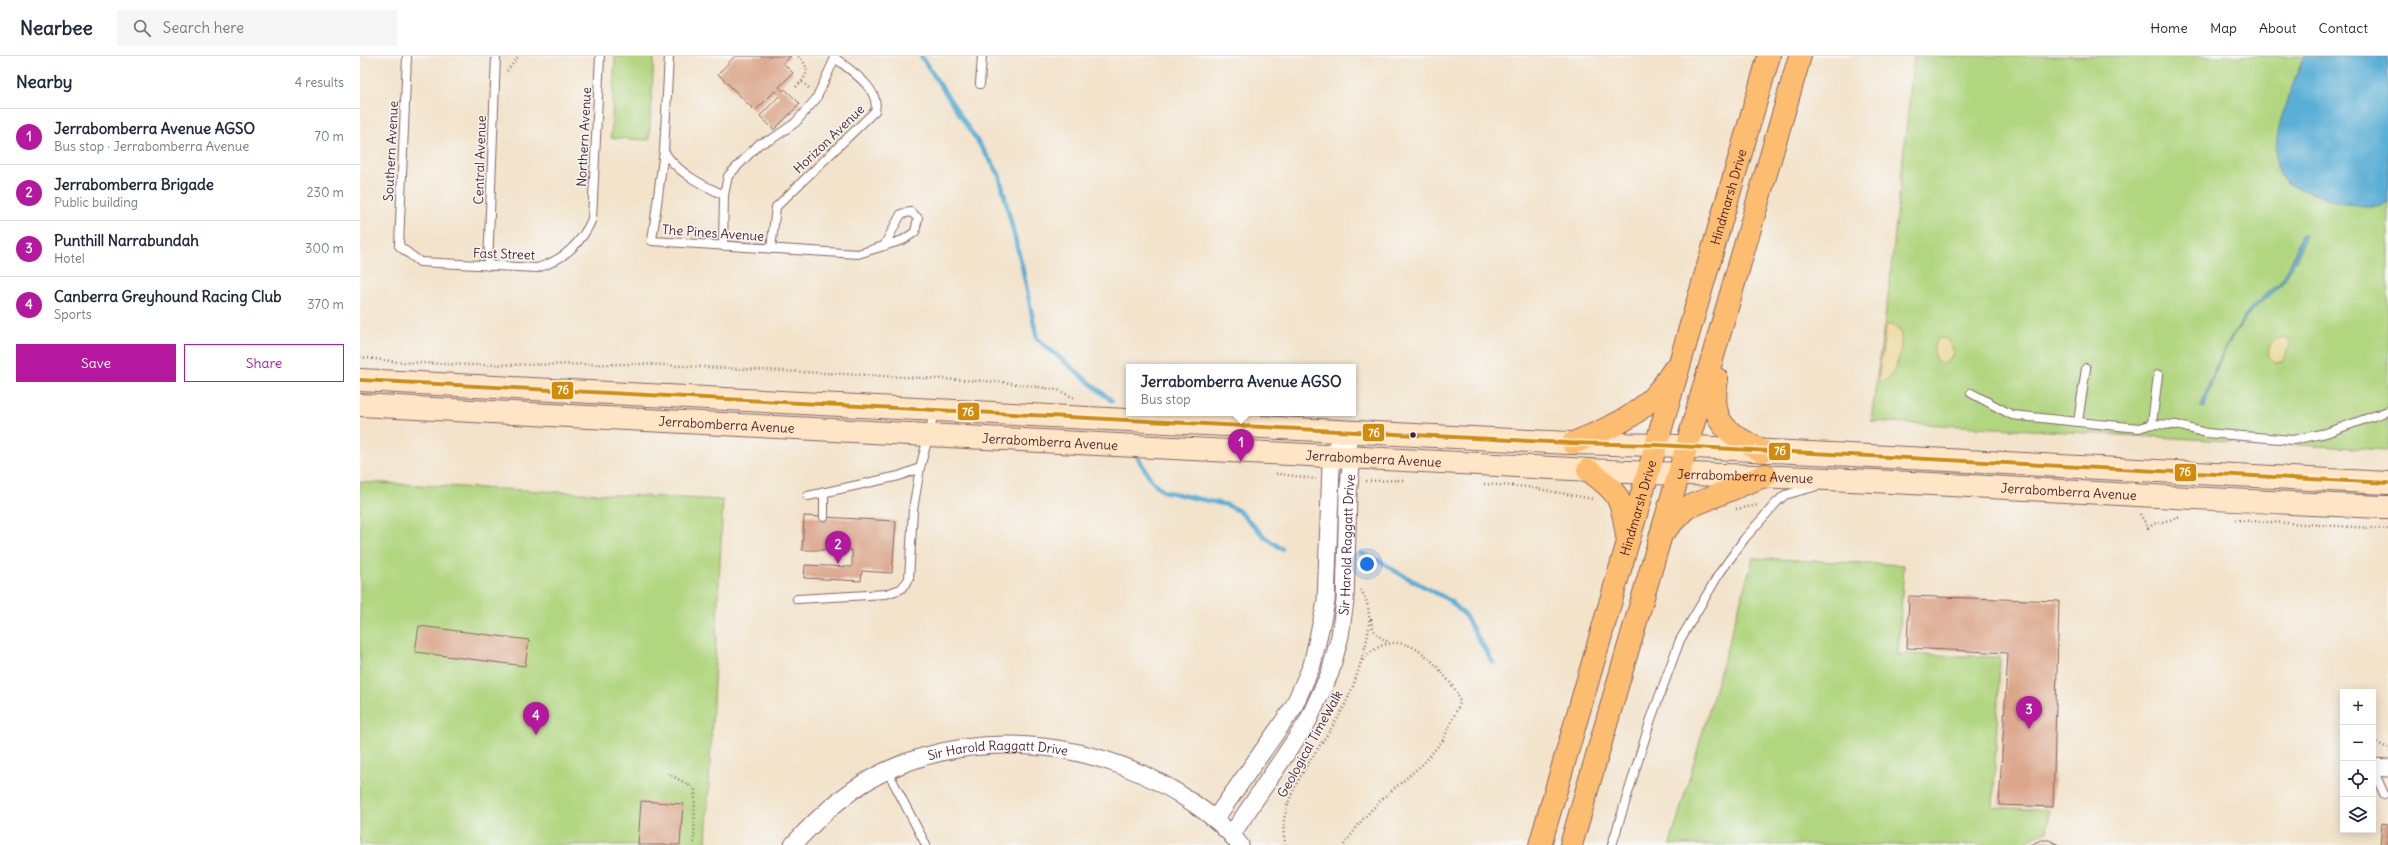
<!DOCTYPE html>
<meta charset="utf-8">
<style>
:root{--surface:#fff;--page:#f6f6f7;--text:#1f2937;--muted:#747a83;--line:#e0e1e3;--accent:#b5179e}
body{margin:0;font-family:Delius,sans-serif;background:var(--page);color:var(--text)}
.controls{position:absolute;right:12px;bottom:12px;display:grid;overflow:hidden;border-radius:0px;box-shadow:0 2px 10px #0003}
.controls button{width:36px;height:36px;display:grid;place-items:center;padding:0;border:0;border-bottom:1px solid var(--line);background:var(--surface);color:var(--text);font:20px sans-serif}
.you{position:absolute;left:1007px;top:508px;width:14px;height:14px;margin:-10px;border:3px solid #fff;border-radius:50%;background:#1a73e8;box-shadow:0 0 0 6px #1a73e833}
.badge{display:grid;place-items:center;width:26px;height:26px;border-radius:50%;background:var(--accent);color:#fff;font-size:13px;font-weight:700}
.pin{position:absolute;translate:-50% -33px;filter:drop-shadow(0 1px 2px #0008)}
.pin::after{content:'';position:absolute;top:21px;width:14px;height:12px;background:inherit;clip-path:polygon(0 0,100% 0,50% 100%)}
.popup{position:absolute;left:766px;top:308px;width:230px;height:52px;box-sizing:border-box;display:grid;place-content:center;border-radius:0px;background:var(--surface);filter:drop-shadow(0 1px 3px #0005);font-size:13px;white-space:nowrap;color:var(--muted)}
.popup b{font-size:15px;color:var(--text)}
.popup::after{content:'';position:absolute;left:50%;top:100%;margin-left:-8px;border:8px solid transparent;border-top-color:var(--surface)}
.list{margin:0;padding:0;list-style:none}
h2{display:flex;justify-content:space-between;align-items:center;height:52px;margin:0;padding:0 16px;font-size:17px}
h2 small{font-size:13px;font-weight:400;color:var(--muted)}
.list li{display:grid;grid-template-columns:26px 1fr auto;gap:12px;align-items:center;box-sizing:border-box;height:56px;padding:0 16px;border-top:1px solid var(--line)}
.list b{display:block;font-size:15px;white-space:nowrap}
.list p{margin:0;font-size:13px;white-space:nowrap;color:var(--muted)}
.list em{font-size:13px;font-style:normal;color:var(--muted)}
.actions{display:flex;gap:8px;padding:12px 16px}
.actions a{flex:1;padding:9px 0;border:1px solid var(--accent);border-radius:0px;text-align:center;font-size:14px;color:var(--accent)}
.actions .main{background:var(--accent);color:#fff}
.icon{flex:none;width:22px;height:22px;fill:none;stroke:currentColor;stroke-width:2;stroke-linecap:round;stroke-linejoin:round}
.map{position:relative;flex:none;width:2028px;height:789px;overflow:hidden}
header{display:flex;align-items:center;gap:24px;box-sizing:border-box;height:56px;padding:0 20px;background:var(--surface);border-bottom:1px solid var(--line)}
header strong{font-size:19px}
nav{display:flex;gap:22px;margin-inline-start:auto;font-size:14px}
.search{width:280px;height:36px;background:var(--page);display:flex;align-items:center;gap:10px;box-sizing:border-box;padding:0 14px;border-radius:0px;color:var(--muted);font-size:15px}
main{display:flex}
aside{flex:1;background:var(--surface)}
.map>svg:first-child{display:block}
</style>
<header>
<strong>Nearbee</strong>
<div class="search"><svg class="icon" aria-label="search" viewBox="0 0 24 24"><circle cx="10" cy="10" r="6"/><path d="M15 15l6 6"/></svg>Search here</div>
<nav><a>Home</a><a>Map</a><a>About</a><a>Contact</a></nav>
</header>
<main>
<aside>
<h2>Nearby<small>4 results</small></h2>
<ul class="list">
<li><span class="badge">1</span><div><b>Jerrabomberra Avenue AGSO</b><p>Bus stop · Jerrabomberra Avenue</p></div><em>70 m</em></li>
<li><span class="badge">2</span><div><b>Jerrabomberra Brigade</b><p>Public building</p></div><em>230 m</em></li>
<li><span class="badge">3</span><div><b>Punthill Narrabundah</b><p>Hotel</p></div><em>300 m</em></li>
<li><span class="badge">4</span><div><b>Canberra Greyhound Racing Club</b><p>Sports</p></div><em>370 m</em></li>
</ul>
<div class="actions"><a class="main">Save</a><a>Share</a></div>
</aside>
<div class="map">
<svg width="2028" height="789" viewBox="0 0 2028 789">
<rect width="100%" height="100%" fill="#f6f6f2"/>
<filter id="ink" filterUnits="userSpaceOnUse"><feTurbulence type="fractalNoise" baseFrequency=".025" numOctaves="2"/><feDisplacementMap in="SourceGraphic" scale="8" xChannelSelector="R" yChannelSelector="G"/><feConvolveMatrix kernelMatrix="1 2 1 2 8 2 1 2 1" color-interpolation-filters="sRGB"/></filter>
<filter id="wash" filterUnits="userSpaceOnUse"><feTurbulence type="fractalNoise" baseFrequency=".012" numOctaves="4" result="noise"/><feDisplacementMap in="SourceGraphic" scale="16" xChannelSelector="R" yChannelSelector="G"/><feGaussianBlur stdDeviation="0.9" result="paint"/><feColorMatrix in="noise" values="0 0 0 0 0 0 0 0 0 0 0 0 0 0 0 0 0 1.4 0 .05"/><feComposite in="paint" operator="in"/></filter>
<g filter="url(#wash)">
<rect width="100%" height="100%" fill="#f3e3cb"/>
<g fill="#b1d67f" stroke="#7e7a55">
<polygon points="255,0 294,1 289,84 251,82"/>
<polygon points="1554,0 2028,0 2028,394 1511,365 1529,233"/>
<polygon points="0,426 363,444 346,789 0,789"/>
<polygon points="1393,502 1544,509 1538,598 1640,601 1633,751 1689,754 1687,775 1659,789 1310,789"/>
</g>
<g fill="#eeda9e" stroke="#9c7c64">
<path d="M1531,268L1540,275C1545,286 1536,324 1522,326L1518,323L1526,270Z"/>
<path d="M1580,282L1587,283L1593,293L1592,301L1584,308L1576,304C1573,296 1572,287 1580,282Z"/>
<path d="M1923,282L1928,284L1930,289L1922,305L1915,306L1909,300C1907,290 1912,283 1923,282Z"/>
</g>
<g fill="#5aafd6" stroke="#526780">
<path d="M1944,0H2028V146C2013,155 1988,148 1972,144C1965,142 1930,130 1926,127C1899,101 1933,29 1944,0Z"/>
<path d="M1941,178L1945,179C1944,191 1928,221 1919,231C1911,239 1900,246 1892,255C1868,282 1852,317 1845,352L1841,351C1852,314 1867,284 1890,253C1898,243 1909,237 1918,228C1929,215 1936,195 1941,178Z"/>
</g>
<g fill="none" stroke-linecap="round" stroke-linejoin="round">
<g stroke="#5aafd6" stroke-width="4.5">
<polyline points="561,0 639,118 662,210 677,283 752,345"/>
<polyline points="778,402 792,425 803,435 867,449 879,455 905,481 922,493"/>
<polyline points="1001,497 1022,506 1035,515 1089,544 1104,558 1133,607"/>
</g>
</g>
<g id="blocks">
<g fill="#dba68a">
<polygon points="375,0 431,0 423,7 433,17 419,31 423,35 425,33 440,48 414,74 400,60 419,40 415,35 395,55 358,18"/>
<polygon points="444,460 536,465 532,517 502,515 501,525 444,522 445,509 492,511 492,494 442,494"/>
<polygon points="1549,540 1699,545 1693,751 1639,749 1648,597 1547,592"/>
<polygon points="59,570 169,584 165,610 55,596"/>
<polygon points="281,745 323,748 320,789 278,789"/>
<polygon points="2022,767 2028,768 2028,789 2020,789"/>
<polygon points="1681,784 1689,784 1699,789 1669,789"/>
</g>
</g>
</g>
<g filter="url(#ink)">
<use href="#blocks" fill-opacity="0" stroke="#856463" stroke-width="1"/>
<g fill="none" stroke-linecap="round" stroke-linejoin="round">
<defs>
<g id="lane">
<path d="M47,0L39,190L60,206L177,212C202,205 222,187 232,163L240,0"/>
<polyline points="309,0 304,95 292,185 498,198 543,184 555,176 558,162 551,156 541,158 524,190"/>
<polyline points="620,28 622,0"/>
<path d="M304,95C316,116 342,129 364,139"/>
<polyline points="363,190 364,139 368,120 399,88 412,83 435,67 456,43 475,2"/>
<path d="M411,193L416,151L515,55C521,32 489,14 473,0"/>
<polyline points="128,209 136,0"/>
<polyline points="1726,312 1718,366 1779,372 1792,368 1817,369 1846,377 1933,384 1966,377 2028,355"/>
<polyline points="1611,337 1652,359 1718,366"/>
<polyline points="1792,368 1798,319"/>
<polyline points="448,440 539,420 560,412"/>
<polyline points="464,461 464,436"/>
<polyline points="437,543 526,538 541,533 549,523 553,454 560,412 575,354"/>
<polyline points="2013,713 2024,738"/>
<polyline points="527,714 566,789"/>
<polyline points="1252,789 1291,663 1320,584 1359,518 1385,482 1417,446 1425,439 1457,430"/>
</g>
<g id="street">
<polyline points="2013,711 2028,712"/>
<polyline points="855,763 933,652 952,609 966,546 971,410 977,390"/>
<path id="s1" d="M872,778L948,665L970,617L980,580L985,545L988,439L992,401L982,375"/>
<path id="s2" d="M433,789C459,760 492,730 528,714C624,670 747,686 833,747C851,759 867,772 880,789"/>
</g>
<g id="secondary">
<polyline points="0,324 1209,387 1297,389 2028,427"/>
<path id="s3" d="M0,349L1288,417C1535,422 1781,442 2028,451"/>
</g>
<g id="primary">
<path d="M1357,323C1349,368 1366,376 1402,395"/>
<path d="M1213,387C1257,369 1287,358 1313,315"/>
<path d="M1228,414C1260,437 1261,442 1267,480"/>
<polyline points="1306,473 1326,452 1406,419"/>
<path id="s4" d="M1180,789L1409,0"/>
<polyline points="1211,789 1440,0"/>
</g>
</defs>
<use href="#lane" stroke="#856463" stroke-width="10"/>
<use href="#street" stroke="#856463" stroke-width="19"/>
<use href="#secondary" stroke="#856463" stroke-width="24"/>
<use href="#primary" stroke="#856463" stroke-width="24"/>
<g stroke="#856463" stroke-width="2.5" stroke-dasharray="1 3" stroke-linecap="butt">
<polyline points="147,15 159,0"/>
<polyline points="442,26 449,32"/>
<path d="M436,31C448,20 451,12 438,0"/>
<polyline points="0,301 38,306 109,309 283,308 643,326 698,334 714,342"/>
<polyline points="912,417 956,423"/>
<polyline points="1006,425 1045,424"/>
<polyline points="1124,428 1167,431 1233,443"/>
<polyline points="1376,453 1399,449"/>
<polyline points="1780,458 1788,472 1794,468 1821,461"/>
<polyline points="1875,464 2028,473"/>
<path d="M1011,563C1012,575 1017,580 1028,586"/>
<polyline points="2013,685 2028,692"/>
<polyline points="308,717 335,733 334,789"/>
<path d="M926,789C912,746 960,694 980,658C991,639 998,617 1004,595C1010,574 1013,554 1001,534"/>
<path d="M984,789L1002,764L1022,743L1064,707L1083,684L1100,647C1099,637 1090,626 1083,618C1061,589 1030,572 1002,605"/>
</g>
<use href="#lane" stroke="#fff" stroke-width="8"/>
<use href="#street" stroke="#fff" stroke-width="17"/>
<use href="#secondary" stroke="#fee5c5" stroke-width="22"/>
<use href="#primary" stroke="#fcbd6f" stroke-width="22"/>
<defs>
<polyline id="bus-1" points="0,324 1209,387 1297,389 2028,427"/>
</defs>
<use href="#bus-1" stroke="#f6f6f2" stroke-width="7"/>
<use href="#bus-1" stroke="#d48b09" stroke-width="4"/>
</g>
</g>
<circle fill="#4a1f2b" stroke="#f6f6f2" stroke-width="1.5" cx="1053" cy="379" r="3.5"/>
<g text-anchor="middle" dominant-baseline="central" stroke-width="3" stroke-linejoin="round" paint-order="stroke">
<g font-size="13" fill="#4a1f2b" stroke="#f6f6f2">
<text transform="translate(224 81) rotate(-87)">Northern Avenue</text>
<text transform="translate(469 83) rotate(-44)">Horizon Avenue</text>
<text transform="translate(31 95) rotate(-87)">Southern Avenue</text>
<text transform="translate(120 104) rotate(-88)">Central Avenue</text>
<text stroke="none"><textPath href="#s4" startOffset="675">Hindmarsh Drive</textPath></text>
<text transform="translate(353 177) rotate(4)">The Pines Avenue</text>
<text transform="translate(144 198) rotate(2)">Fast Street</text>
<text stroke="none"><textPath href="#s3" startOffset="367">Jerrabomberra Avenue</textPath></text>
<text stroke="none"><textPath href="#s3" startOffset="691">Jerrabomberra Avenue</textPath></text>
<text stroke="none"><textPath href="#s3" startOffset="1015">Jerrabomberra Avenue</textPath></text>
<text stroke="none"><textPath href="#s3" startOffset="1387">Jerrabomberra Avenue</textPath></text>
<text stroke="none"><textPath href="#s3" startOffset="1711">Jerrabomberra Avenue</textPath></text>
<text stroke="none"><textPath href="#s4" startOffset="351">Hindmarsh Drive</textPath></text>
<text stroke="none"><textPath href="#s1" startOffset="319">Sir Harold Raggatt Drive</textPath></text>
<text transform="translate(950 688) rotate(-61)">Geological TimeWalk</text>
<text stroke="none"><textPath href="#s2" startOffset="235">Sir Harold Raggatt Drive</textPath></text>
</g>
</g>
<g stroke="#f6f6f2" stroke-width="1.5">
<rect x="191" y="325" width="23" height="19" rx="4" fill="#d48b09"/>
<rect x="597" y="346" width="23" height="19" rx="4" fill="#d48b09"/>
<rect x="1002" y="367" width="23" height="19" rx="4" fill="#d48b09"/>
<rect x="1408" y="386" width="23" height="19" rx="4" fill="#d48b09"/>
<rect x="1814" y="407" width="23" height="19" rx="4" fill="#d48b09"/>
</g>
<g font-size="11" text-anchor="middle" font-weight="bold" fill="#fff">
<text x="203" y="338">76</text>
<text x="608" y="360">76</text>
<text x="1014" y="381">76</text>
<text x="1420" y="399">76</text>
<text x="1825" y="420">76</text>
</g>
</svg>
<div class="controls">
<button>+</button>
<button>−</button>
<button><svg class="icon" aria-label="locate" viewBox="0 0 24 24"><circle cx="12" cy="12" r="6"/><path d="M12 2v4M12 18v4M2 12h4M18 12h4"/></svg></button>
<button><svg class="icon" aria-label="layers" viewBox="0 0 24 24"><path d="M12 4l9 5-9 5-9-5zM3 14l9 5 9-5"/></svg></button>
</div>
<div class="you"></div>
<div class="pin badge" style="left:881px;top:406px">1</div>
<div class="popup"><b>Jerrabomberra Avenue AGSO</b>Bus stop</div>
<div class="pin badge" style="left:478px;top:508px">2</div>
<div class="pin badge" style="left:1669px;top:673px">3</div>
<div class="pin badge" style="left:176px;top:679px">4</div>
</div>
</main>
